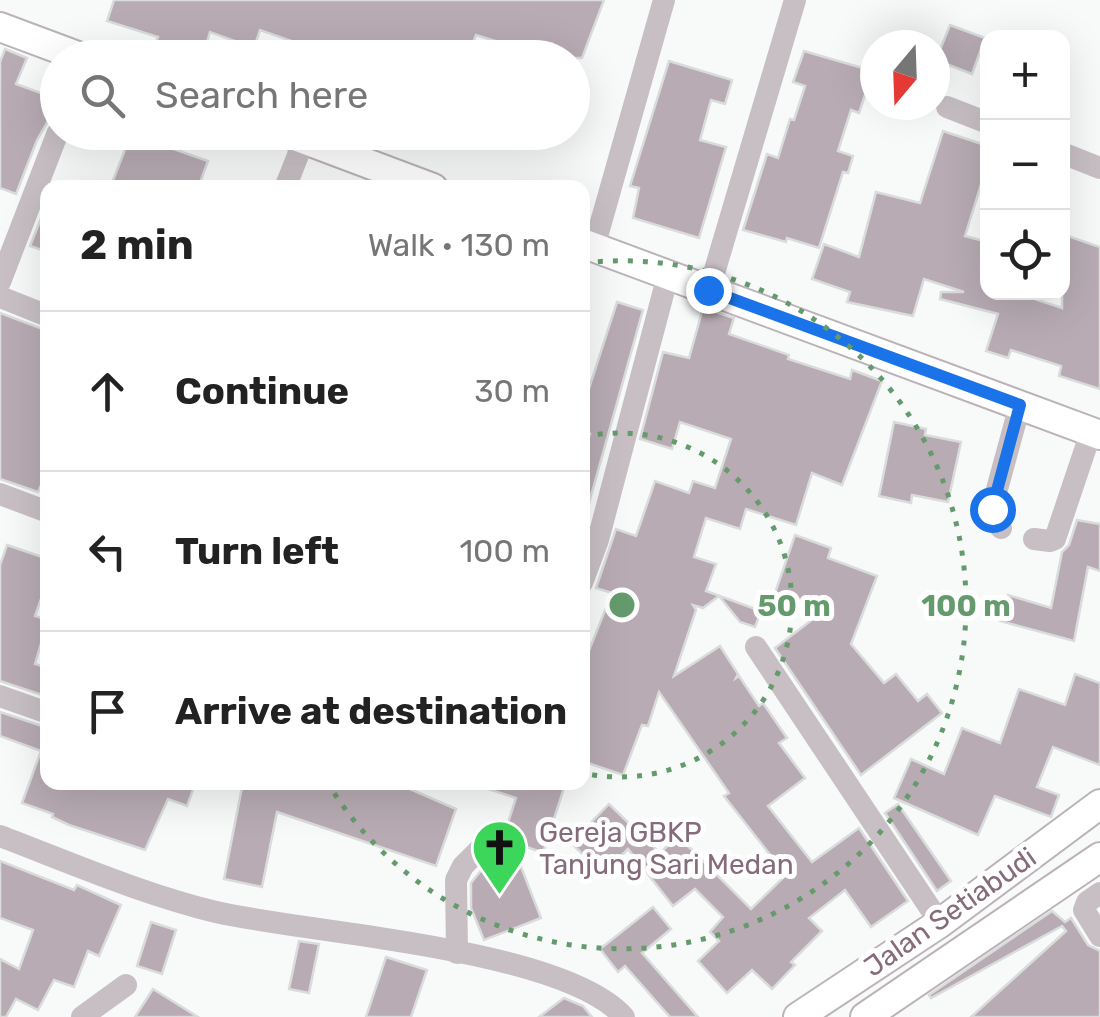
<!DOCTYPE html>
<meta charset="utf-8">
<style>
:root{--surface:#fff;--page:#f6f6f6;--text:#222;--muted:#767676;--line:#e0e0e0}
body{margin:0;font-family:Rubik,sans-serif;background:var(--page);color:var(--text)}
.controls{position:absolute;right:30px;top:30px;display:grid;overflow:hidden;border-radius:20px;box-shadow:0 10px 40px #0002}
.controls button{width:90px;height:90px;display:grid;place-items:center;padding:0;border:0;border-bottom:2px solid var(--line);background:var(--surface);color:var(--text);font:50px sans-serif}
.compass{position:absolute;left:860px;top:30px;width:90px;height:90px;border-radius:50%;background:var(--surface);box-shadow:0 10px 40px #0002;rotate:199deg}
.stop{position:absolute;width:30px;height:30px;margin:-22px;border:8px solid #1a73e8;border-radius:50%;background:#fff}
.stop.end{background:#1a73e8;border-color:#fff;box-shadow:0 2px 10px #0008}
.list{margin:0;padding:0;list-style:none}
h2{display:flex;justify-content:space-between;align-items:center;height:130px;margin:0;padding:0 40px;font-size:42px}
h2 small{font-size:32px;font-weight:400;color:var(--muted)}
.list li{display:grid;grid-template-columns:65px 1fr auto;gap:30px;align-items:center;box-sizing:border-box;height:160px;padding:0 40px;border-top:2px solid var(--line)}
.list b{display:block;font-size:38px;white-space:nowrap}
.list em{font-size:32px;font-style:normal;color:var(--muted)}
.icon{flex:none;width:55px;height:55px;fill:none;stroke:currentColor;stroke-width:2;stroke-linecap:round;stroke-linejoin:round}
.map{position:relative;flex:none;width:1100px;height:1017px;overflow:hidden}
.search{position:absolute;background:var(--surface);box-shadow:0 10px 40px #0002;left:40px;top:40px;width:550px;height:110px;display:flex;align-items:center;gap:25px;box-sizing:border-box;padding:0 35px;border-radius:55px;color:var(--muted);font-size:38px}
.panel{position:absolute;background:var(--surface);box-shadow:0 10px 40px #0002;left:40px;top:180px;width:550px;height:610px;border-radius:20px}
.map>svg:first-child{display:block}
</style>
<div class="map">
<svg width="1100" height="1017" viewBox="0 0 1100 1017">
<rect width="100%" height="100%" fill="#f8fafa"/>
<g fill="#b8abb3" stroke="#dadcdc" stroke-width="2.5">
<polygon points="114,0 604,0 582,58 550,58 476,35 467,58 340,58 260,30 254,48 210,32 202,58 197,58 155,44 158,37 107,21"/>
<polygon points="950,25 985,38 972,74 936,60"/>
<polygon points="5,49 27,58 16,84 58,99 54,118 48,121 37,140 16,194 0,188 0,62"/>
<polygon points="804,51 873,71 859,113 851,110 838,151 853,156 848,173 843,172 819,248 787,238 786,242 743,230 767,154 778,158 790,119 794,120 805,86 793,82"/>
<polygon points="669,61 732,80 725,104 711,100 700,140 726,147 699,238 633,218 639,188 630,186"/>
<polygon points="943,131 988,146 988,176 984,175 965,236 988,242 988,292 1014,292 1062,308 1062,234 1100,247 1100,389 1059,376 1061,366 1011,350 1008,358 986,351 998,314 940,299 941,292 964,292 924,279 913,316 847,302 850,292 812,279 824,244 859,257 876,192 920,203"/>
<polygon points="132,132 151,132 164,138 162,145 208,161 198,188 110,188"/>
<polygon points="48,201 48,252 30,246"/>
<polygon points="617,302 643,310 587,510 582,509 582,459 590,434 582,432 582,410"/>
<polygon points="703,308 734,318 729,334 789,355 788,359 850,379 852,370 882,381 842,485 812,473 796,525 746,509 740,529 706,518 694,557 716,564 706,591 761,611 755,627 740,622 719,596 703,608 693,605 696,610 674,676 720,646 738,674 736,678 739,676 759,706 763,703 787,738 779,743 805,778 768,806 812,862 859,828 908,901 871,927 845,890 809,918 822,931 791,962 795,965 772,989 752,970 727,993 698,961 719,941 710,932 723,917 695,889 673,906 628,849 603,874 571,843 609,804 660,853 678,836 751,909 786,875 724,796 729,793 659,692 648,726 642,725 623,775 582,761 582,650 588,653 612,593 596,588 616,529 636,536 655,481 689,493 693,481 715,488 731,439 680,422 672,449 640,439 663,352 689,358"/>
<polygon points="0,313 48,331 48,485 42,483 38,492 0,479"/>
<polygon points="894,422 926,429 925,435 961,442 948,502 912,495 911,503 879,496"/>
<polygon points="1077,520 1100,524 1100,571 1088,567 1074,641 1000,621 1008,595 1051,608 1062,552 1069,545"/>
<polygon points="795,535 831,548 828,558 877,576 851,644 884,683 896,674 918,701 927,694 942,713 861,775 775,648 821,613 774,596"/>
<polygon points="7,545 48,559 48,579 35,616 48,620 35,664 48,668 48,697 0,681 0,565"/>
<polygon points="1075,674 1100,683 1100,765 1053,747 1037,787 1059,795 1051,817 995,796 978,835 894,798 911,759 944,774 962,728 1000,743 1019,689 1065,705"/>
<polygon points="0,712 48,728 48,782 196,782 187,806 168,799 145,850 69,825 52,817 53,814 22,803 41,751 0,736"/>
<polygon points="243,782 394,782 456,809 436,866 277,812 262,887 224,879"/>
<polygon points="479,782 549,782 564,788 543,853 503,838 516,798 479,786"/>
<polygon points="898,804 951,881 937,891 885,813"/>
<polygon points="516,854 541,918 484,940 471,908 471,883 483,868"/>
<polygon points="0,861 74,890 77,885 121,905 99,956 88,951 74,987 54,980 38,1010 16,999 6,1017 0,1017 0,959 19,969 33,930 0,918"/>
<polygon points="653,907 671,929 642,953 698,1017 670,1017 625,966 618,972 600,949"/>
<polygon points="1052,911 1065,922 1071,918 1088,945 1100,951 1100,1017 971,1017 1066,931 1062,926 931,998 929,995"/>
<polygon points="151,922 176,930 162,974 137,966"/>
<polygon points="299,941 319,944 309,993 289,989"/>
<polygon points="386,957 427,970 411,1017 366,1017"/>
<polygon points="153,989 198,1017 135,1017"/>
<polygon points="564,998 583,1006 592,1017 539,1017"/>
</g>
<g fill="none" stroke-linecap="round" stroke-linejoin="round">
<defs>
<g id="major">
<polyline points="0,27 83,58"/>
<polyline points="284,132 433,188"/>
<polyline points="582,243 1100,435"/>
<polyline points="798,1017 940,923 1100,804"/>
<polyline points="865,1017 1100,857"/>
</g>
</defs>
<use href="#major" stroke="#bcb3b8" stroke-width="32"/>
<g stroke="#c7bfc4" stroke-width="22">
<polyline points="947,107 988,123"/>
<polyline points="1062,153 1100,168"/>
<polyline points="285,188 304,140"/>
<polyline points="594,247 664,0"/>
<polyline points="0,282 58,132"/>
<polyline points="709,290 795,0"/>
<polyline points="0,297 48,316"/>
<polyline points="0,494 48,512"/>
<polyline points="1001,528 990,515 1020,405"/>
<polyline points="1034,539 1050,541 1055,539 1091,432"/>
<polyline points="582,583 598,540 668,275"/>
<polyline points="756,647 940,923"/>
<polyline points="0,696 48,713"/>
<path d="M0,836C71,863 142,894 216,912C313,934 562,948 624,1017"/>
<polyline points="1100,893 1087,902 1084,910 1100,936"/>
<polyline points="457,953 456,880 463,866 488,841"/>
<polyline points="82,1017 126,985"/>
</g>
<use href="#major" stroke="#fff" stroke-width="28"/>
</g>
<g fill="none" stroke-linecap="round" stroke-linejoin="round">
<polyline stroke="#1a73e8" stroke-width="12" points="708,290 1020,405 992,509"/>
</g>
<g fill="none" stroke="#659b6c" stroke-width="5" stroke-dasharray="5 10">
<path d="M583 437A172 172 0 1 1 583 773"/>
<path d="M583 263A344 344 0 1 1 329 785"/>
</g>
<defs>
<symbol id="church-pin" viewBox="-11 -11 22 30"><path d="M0 17L-7.5 6A9.5 9.5 0 1 1 7.5 6Z" fill="#3cd65a" stroke="#fff"/><path d="M-1.2-6h2.4v3.5h3.3v2.4h-3.3V6h-2.4V-.1h-3.3v-2.4h3.3Z" fill="#111"/></symbol>
</defs>
<g fill-rule="evenodd">
<use href="#church-pin" x="468" y="816" width="63" height="86"/>
</g>
<g text-anchor="middle" dominant-baseline="central" stroke-width="10" stroke-linejoin="round" paint-order="stroke">
<g font-size="28" fill="#866b7b" stroke="#fff" text-anchor="start">
<text x="539" y="832">Gereja GBKP<tspan x="539" dy="32">Tanjung Sari Medan</tspan></text>
</g>
<g font-size="28" fill="#866b7b" stroke="#fff">
<text transform="translate(950 912) rotate(-35)">Jalan Setiabudi</text>
</g>
</g>
<circle cx="622" cy="605" r="15" fill="#659b6c" stroke="#fff" stroke-width="5"/>
<g font-size="30" text-anchor="middle" font-weight="bold" fill="#659b6c" stroke="#fff" stroke-width="10" stroke-linejoin="round" paint-order="stroke">
<text x="794" y="616">50 m</text>
<text x="966" y="616">100 m</text>
</g>
</svg>
<div class="controls">
<button>+</button>
<button>−</button>
<button><svg class="icon" aria-label="locate" viewBox="0 0 24 24"><circle cx="12" cy="12" r="6"/><path d="M12 2v4M12 18v4M2 12h4M18 12h4"/></svg></button>
</div>
<svg class="compass" viewBox="-18 -18 36 36"><path d="M0-13l5 13h-10z" fill="#e53935"/><path d="M0 13l5-13h-10z" fill="#767676"/></svg>
<div class="stop" style="left:992px;top:509px"></div>
<div class="stop end" style="left:708px;top:290px"></div>
<div class="search"><svg class="icon" aria-label="search" viewBox="0 0 24 24"><circle cx="10" cy="10" r="6"/><path d="M15 15l6 6"/></svg>Search here</div>
<section class="panel">
<h2>2 min<small>Walk · 130 m</small></h2>
<ul class="list">
<li><svg class="icon" aria-label="ahead" viewBox="0 0 24 24"><path d="M12 20V5M6 11l6-6 6 6"/></svg><div><b>Continue</b></div><em>30 m</em></li>
<li><svg class="icon" aria-label="left" viewBox="0 0 24 24"><path d="M17 20v-9H6M10 6l-5 5 5 5"/></svg><div><b>Turn left</b></div><em>100 m</em></li>
<li><svg class="icon" aria-label="arrive" viewBox="0 0 24 24"><path d="M6 21V4h12l-3 4 3 4H6"/></svg><div><b>Arrive at destination</b></div></li>
</ul>
</section>
</div>
